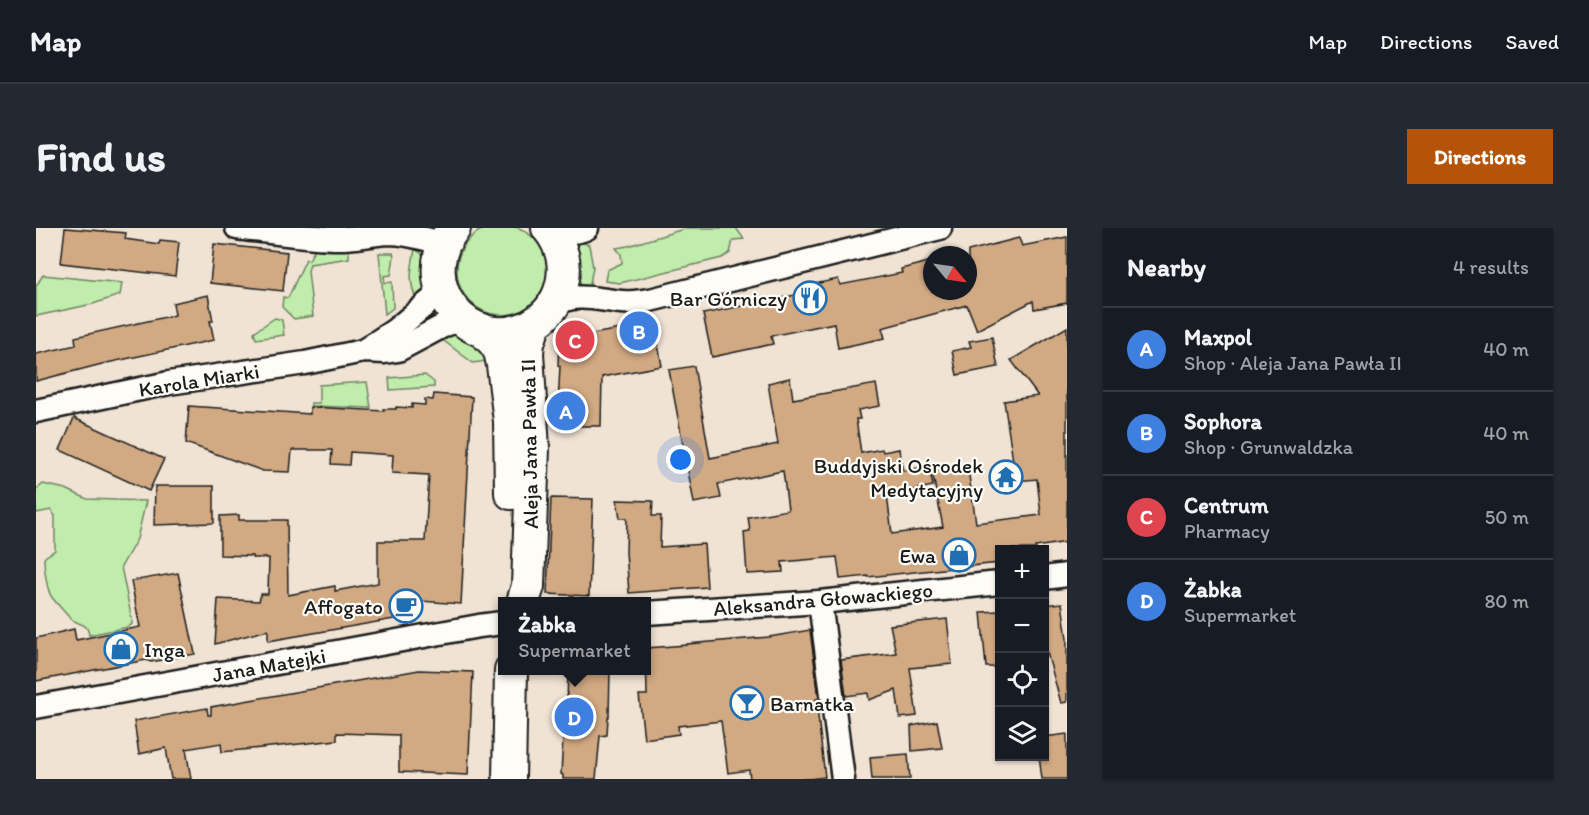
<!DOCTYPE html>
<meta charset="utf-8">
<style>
:root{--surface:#171b24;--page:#242831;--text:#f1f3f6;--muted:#9ea1a6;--line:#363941;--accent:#b45309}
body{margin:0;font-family:Itim,sans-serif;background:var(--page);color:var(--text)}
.controls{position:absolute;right:18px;bottom:18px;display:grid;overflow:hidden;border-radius:0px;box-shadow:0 2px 4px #0004}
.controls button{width:54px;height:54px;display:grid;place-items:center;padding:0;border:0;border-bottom:2px solid var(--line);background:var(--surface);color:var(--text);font:30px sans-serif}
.compass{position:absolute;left:887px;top:18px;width:54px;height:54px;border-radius:50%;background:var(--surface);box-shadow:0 2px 4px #0004;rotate:119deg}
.you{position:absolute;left:645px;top:232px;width:21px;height:21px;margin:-15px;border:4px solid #fff;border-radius:50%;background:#1a73e8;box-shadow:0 0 0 9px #1a73e833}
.badge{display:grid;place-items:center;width:39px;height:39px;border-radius:50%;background:var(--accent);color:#fff;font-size:20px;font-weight:700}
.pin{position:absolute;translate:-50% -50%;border:3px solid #fff;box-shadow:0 2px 6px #0006}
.popup{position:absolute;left:462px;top:369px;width:153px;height:78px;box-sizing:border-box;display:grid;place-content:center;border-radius:0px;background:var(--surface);filter:drop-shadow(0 2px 4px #0005);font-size:20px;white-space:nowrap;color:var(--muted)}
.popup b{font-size:22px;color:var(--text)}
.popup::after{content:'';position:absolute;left:50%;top:100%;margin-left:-12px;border:12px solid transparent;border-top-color:var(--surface)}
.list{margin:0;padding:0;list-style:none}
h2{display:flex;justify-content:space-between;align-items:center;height:78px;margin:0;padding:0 24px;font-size:26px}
h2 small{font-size:20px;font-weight:400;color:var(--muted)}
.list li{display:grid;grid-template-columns:39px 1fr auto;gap:18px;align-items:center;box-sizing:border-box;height:84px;padding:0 24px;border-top:2px solid var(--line)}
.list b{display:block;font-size:22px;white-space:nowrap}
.list p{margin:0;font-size:20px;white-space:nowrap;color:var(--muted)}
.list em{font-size:20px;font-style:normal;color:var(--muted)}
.icon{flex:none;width:33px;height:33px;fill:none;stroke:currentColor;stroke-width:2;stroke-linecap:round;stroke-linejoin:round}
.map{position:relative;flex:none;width:1031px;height:551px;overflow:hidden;border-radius:0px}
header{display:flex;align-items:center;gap:36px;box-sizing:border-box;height:84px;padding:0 30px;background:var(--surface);border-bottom:2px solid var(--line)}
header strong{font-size:28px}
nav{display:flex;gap:33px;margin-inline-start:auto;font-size:21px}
.intro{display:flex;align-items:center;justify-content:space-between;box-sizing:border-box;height:144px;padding:0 36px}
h1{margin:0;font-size:42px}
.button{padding:15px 27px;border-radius:0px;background:var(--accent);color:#fff;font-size:21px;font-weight:700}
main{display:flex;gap:36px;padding:0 36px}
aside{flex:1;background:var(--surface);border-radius:0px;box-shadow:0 2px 4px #0004}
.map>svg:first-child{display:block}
</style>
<header>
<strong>Map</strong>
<nav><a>Map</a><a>Directions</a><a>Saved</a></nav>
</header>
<div class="intro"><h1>Find us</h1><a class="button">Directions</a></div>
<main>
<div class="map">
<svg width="1031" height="551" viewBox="0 0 1031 551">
<rect width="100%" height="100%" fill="#f0e3d4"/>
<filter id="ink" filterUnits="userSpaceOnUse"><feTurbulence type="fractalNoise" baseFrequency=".0167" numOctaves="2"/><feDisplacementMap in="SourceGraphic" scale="12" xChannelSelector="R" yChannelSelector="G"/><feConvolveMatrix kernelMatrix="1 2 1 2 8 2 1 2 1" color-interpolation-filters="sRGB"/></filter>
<g filter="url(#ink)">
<g fill="#c0edab" stroke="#6e8464" stroke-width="1.5">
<circle cx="466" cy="42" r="45"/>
<polygon points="651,0 700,0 708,11 697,12 694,25 686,30 584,55 569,53 571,42 586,35 585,26 580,20 592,18"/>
<polygon points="538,11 553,17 557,39 553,61 535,58"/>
<polygon points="280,18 310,20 313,23 313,30 274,36 272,43 277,88 258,91 246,79 247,69 252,70 270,31 273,32"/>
<path d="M379,21L390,29L392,57L381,73C372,53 375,42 379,21Z"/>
<polygon points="357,25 358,28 355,47 348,48 349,55 356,54 357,80 349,86 343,25"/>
<polygon points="7,47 86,55 84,67 57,76 0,88 0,58"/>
<polygon points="239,90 246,92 248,107 220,111 218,104"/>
<polygon points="417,104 429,105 457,132 437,135 408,113 404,107"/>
<polygon points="389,147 398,154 398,159 354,162 353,150"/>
<polygon points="331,154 335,180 275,178 275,175 283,175 283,157"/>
<path d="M7,256L30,261L51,271L110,273L101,311L85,339L96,392V396L92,399L53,407C51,393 42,398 34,390C31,387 17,371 15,368C11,361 8,340 8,331L9,329L19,322V288L15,282L0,285V262Z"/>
</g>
<g fill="#d1a983" stroke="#1c1c1c" stroke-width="1.5">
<polygon points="29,0 90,5 89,11 123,16 124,12 143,14 139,48 25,35"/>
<polygon points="1031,9 1031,75 998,81 997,73 941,102 931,77 846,100 849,110 802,120 798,95 735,108 737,116 676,129 667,86 779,63 778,56 802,51 804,57 866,45 865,41 896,33 896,63 932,63 932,23 983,10 986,18"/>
<polygon points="178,16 251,24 247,63 174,55"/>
<polygon points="172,67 177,93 174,93 178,112 66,136 0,153 0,126 40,117 39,109 139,87 137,75"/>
<polygon points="618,95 626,138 566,149 565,198 521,198 524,138 522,138 523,112"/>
<polygon points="1031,99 1031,314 999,319 1000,321 963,321 963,335 832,349 832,348 804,351 801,329 746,334 747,344 711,346 708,304 714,303 712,289 752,282 747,243 682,256 685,270 658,275 633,142 658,138 674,230 742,216 732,155 754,150 757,171 840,156 844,178 822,182 824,191 820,191 825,225 846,221 847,224 863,221 867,243 893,238 897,258 851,267 856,306 907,299 896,243 918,240 919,243 932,241 940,295 1005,287 1001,251 980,253 968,173 1002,168 975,132"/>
<polygon points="956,109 962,139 921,147 916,123 935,119 933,113"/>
<polygon points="398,166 436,169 425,376 385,373 387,386 232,413 232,402 179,416 182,371 223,373 225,366 232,366 233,330 216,330 216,328 184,327 184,288 203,287 203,292 251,292 252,367 299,358 299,363 342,355 342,313 389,313 393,247 356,245 357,227 314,224 313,237 295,236 296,222 256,222 254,244 227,243 150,215 153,178 274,186 274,179 348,183 347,181 360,181 360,179 376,180 376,176 389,177 389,171 397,172"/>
<polygon points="38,190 128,231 113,263 24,222"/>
<polygon points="119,258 178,258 178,295 118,297"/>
<polygon points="515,270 557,271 553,368 511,366"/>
<polygon points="581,272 617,273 616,288 625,288 624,319 668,316 671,359 593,365 590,324 591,290 584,290"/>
<polygon points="142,345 159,426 115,434 110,432 0,453 0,410 38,401 40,412 104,399 95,353"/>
<polygon points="1026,375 1031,411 1031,474 1025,475 1008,414 1008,377"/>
<polygon points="963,383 963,439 950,439 945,384"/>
<polygon points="911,391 916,436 874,440 881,488 864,490 860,462 833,472 832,465 810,468 805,432 860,425 854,397"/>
<polygon points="774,402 783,471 780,471 789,549 773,551 714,551 713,542 692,545 685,493 642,498 643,506 608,511 603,467 611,467 610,420 651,417 651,416 733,409"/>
<polygon points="383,442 437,444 432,547 363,544 363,507 301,505 301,512 186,524 185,515 150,521 155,551 135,551 130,520 103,526 98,493 171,480 172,487 175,487 175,479"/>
<polygon points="532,442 574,442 573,489 572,489 571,507 564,508 560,551 527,551 527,547 525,546 529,475 531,475"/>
<polygon points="901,493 906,520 876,523 875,498"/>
<polygon points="1031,506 1031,551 1006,551 1003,528 1008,528 1008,509"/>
<polygon points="872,526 874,551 836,551 834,529"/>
</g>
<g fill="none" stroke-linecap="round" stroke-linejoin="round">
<defs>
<g id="street">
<path d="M201,0C233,4 265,9 298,10C317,11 334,6 353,5C371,5 390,11 408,16"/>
<path d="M517,0C528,4 540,6 551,0"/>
<path d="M517,78C539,63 562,72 586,74C595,75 605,73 614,72L904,0"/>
<polyline points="327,123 359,102 406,63"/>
<polyline points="0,183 133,155 269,135 327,123 349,124 362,122 409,97 418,94 426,94 434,97"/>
<polyline points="1008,350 1031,347"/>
<polyline points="784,374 807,551"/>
<polyline points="610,385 784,374 963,355"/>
<polyline points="0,479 443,398 466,395"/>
</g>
<g id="secondary">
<path d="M418,0C374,54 432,129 494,98C511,89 522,74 526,56C531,35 525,16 512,0"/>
<polyline points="446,102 458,114 464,123 467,137 474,193 475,265"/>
<polyline points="487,374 492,358 497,220 491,125 492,115 499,95"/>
<polyline points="473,551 475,442"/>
</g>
</defs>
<use href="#street" stroke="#1c1c1c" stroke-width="27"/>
<use href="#secondary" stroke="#1c1c1c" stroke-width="36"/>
<use href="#street" stroke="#fdfcf7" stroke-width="22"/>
<use href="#secondary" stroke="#fdfcf7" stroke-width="32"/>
</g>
</g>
<defs>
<symbol id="restaurant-ring" viewBox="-11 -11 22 22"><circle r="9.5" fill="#fdfcf7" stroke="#1f6fb2" stroke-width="1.5"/><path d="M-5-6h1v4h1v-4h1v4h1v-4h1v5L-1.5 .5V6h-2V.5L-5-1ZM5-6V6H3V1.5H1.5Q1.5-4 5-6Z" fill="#1f6fb2"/></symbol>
<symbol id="temple-ring" viewBox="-11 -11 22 22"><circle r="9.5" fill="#fdfcf7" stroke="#1f6fb2" stroke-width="1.5"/><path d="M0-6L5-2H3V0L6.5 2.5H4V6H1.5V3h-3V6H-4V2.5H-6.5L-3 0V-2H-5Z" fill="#1f6fb2"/></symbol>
<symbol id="shop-ring" viewBox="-11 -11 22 22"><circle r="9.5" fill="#fdfcf7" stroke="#1f6fb2" stroke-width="1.5"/><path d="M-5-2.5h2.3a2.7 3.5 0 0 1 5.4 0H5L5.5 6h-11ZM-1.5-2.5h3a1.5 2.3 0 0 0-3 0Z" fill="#1f6fb2"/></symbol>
<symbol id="cafe-ring" viewBox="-11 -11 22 22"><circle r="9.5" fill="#fdfcf7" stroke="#1f6fb2" stroke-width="1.5"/><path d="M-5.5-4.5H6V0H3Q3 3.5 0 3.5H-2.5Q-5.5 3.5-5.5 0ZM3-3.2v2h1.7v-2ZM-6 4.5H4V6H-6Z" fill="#1f6fb2"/></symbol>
<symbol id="bar-ring" viewBox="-11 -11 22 22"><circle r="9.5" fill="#fdfcf7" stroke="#1f6fb2" stroke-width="1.5"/><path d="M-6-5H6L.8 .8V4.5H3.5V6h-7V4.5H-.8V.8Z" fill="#1f6fb2"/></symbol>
</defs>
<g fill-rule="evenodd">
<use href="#restaurant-ring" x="755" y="51" width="38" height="38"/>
<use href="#temple-ring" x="951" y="230" width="38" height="38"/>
<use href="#shop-ring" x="904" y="308" width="38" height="38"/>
<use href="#cafe-ring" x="351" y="359" width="38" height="38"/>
<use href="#shop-ring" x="66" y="402" width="38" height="38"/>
<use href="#bar-ring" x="692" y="456" width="38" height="38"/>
</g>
<g text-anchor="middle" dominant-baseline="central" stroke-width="4.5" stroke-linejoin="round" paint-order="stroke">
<g font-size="21" fill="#1c1c1c" stroke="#fdfcf7" text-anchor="end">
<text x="751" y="70">Bar Górniczy</text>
<text x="947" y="237">Buddyjski Ośrodek<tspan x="947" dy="24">Medytacyjny</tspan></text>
<text x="900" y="327">Ewa</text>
<text x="347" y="378">Affogato</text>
<text x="108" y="421" text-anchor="start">Inga</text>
<text x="734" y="475" text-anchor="start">Barnatka</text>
</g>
<g font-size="21" fill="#1c1c1c" stroke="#fdfcf7">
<text transform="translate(163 152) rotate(-9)">Karola Miarki</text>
<text transform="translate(493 216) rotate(-91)">Aleja Jana Pawła II</text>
<text transform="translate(787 371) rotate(-5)">Aleksandra Głowackiego</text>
<text transform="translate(233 437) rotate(-10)">Jana Matejki</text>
</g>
</g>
</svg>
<div class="controls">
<button>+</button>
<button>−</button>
<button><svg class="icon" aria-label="locate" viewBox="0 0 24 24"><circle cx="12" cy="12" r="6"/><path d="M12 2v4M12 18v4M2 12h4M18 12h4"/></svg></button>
<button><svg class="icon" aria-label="layers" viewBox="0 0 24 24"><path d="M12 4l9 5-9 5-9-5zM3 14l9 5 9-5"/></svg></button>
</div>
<svg class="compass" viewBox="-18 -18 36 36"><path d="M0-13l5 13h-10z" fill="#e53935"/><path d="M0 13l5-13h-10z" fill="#9ea1a6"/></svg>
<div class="you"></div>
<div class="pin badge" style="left:530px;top:183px;background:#3f7fe0">A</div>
<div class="pin badge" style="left:603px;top:103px;background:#3f7fe0">B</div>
<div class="pin badge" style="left:539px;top:112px;background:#e0444e">C</div>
<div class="pin badge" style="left:538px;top:489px;background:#3f7fe0">D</div>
<div class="popup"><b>Żabka</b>Supermarket</div>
</div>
<aside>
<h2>Nearby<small>4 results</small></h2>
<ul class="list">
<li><span class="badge" style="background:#3f7fe0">A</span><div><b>Maxpol</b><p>Shop · Aleja Jana Pawła II</p></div><em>40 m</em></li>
<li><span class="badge" style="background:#3f7fe0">B</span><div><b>Sophora</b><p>Shop · Grunwaldzka</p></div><em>40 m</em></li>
<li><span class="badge" style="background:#e0444e">C</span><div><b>Centrum</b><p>Pharmacy</p></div><em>50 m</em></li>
<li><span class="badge" style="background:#3f7fe0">D</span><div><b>Żabka</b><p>Supermarket</p></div><em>80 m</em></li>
</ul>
</aside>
</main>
